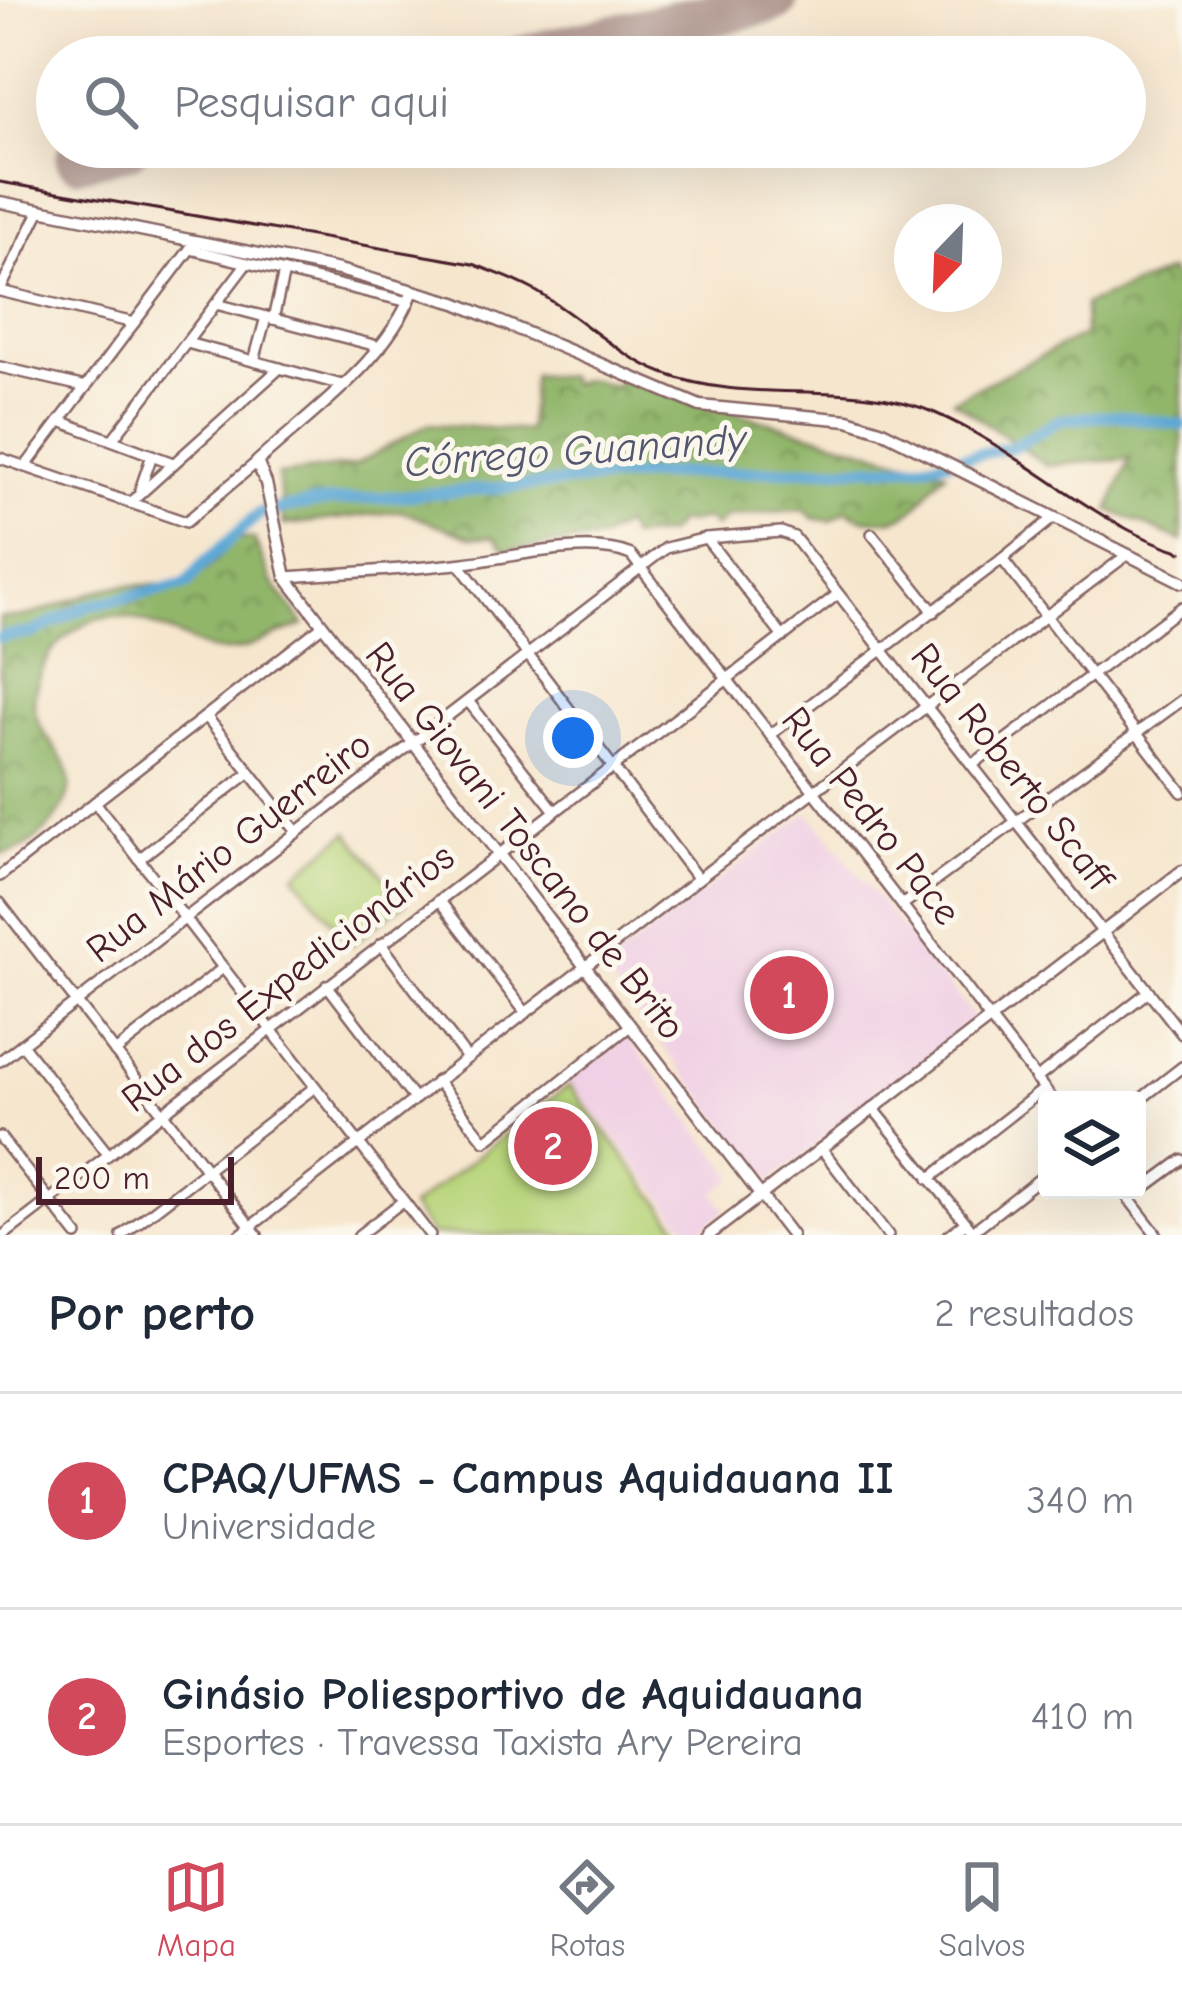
<!DOCTYPE html>
<html lang="pt">
<meta charset="utf-8">
<style>
:root{--surface:#fff;--page:#f2f2f3;--text:#1f2937;--muted:#747a83;--line:#e0e1e3;--accent:#d1495b}
body{margin:0;font-family:"Comic Neue",sans-serif;background:var(--page);color:var(--text)}
.controls{position:absolute;right:36px;bottom:36px;display:grid;overflow:hidden;border-radius:12px;box-shadow:0 12px 48px #0002}
.controls button{width:108px;height:108px;display:grid;place-items:center;padding:0;border:0;border-bottom:3px solid var(--line);background:var(--surface);color:var(--text);font:60px sans-serif}
.compass{position:absolute;left:894px;top:204px;width:108px;height:108px;border-radius:50%;background:var(--surface);box-shadow:0 12px 48px #0002;rotate:203deg}
.scale{position:absolute;left:36px;bottom:30px;width:198px;box-sizing:border-box;padding-left:12px;border:6px solid #4a1f2b;border-top:0;font-size:33px;line-height:42px;white-space:nowrap;color:#4a1f2b;-webkit-text-stroke:9px #fbf7ec;paint-order:stroke}
.you{position:absolute;left:573px;top:738px;width:42px;height:42px;margin:-30px;border:9px solid #fff;border-radius:50%;background:#1a73e8;box-shadow:0 0 0 18px #1a73e833}
.badge{display:grid;place-items:center;width:78px;height:78px;border-radius:50%;background:var(--accent);color:#fff;font-size:39px;font-weight:700}
.pin{position:absolute;translate:-50% -50%;border:6px solid #fff;box-shadow:0 3px 12px #0006}
.list{margin:0;padding:0;list-style:none}
h2{display:flex;justify-content:space-between;align-items:center;height:156px;margin:0;padding:0 48px;font-size:51px}
h2 small{font-size:39px;font-weight:400;color:var(--muted)}
.list li{display:grid;grid-template-columns:78px 1fr auto;gap:36px;align-items:center;box-sizing:border-box;height:216px;padding:0 48px;border-top:3px solid var(--line)}
.list b{display:block;font-size:45px;white-space:nowrap}
.list p{margin:0;font-size:39px;white-space:nowrap;color:var(--muted)}
.list em{font-size:39px;font-style:normal;color:var(--muted)}
.icon{flex:none;width:66px;height:66px;fill:none;stroke:currentColor;stroke-width:2;stroke-linecap:round;stroke-linejoin:round}
.map{position:relative;flex:none;width:1182px;height:1235px;overflow:hidden}
.search{position:absolute;background:var(--surface);box-shadow:0 12px 48px #0002;left:36px;right:36px;top:36px;height:132px;display:flex;align-items:center;gap:30px;box-sizing:border-box;padding:0 42px;border-radius:66px;color:var(--muted);font-size:45px}
.sheet{height:588px;background:var(--surface)}
nav{display:flex;justify-content:space-around;align-items:center;box-sizing:border-box;height:168px;border-top:3px solid var(--line);background:var(--surface);font-size:33px;color:var(--muted)}
nav a{display:grid;justify-items:center;gap:6px}
nav .on{color:var(--accent)}
.map>svg:first-child{display:block}
</style>
<div class="map">
<svg width="1182" height="1235" viewBox="0 0 1182 1235">
<defs>
<pattern id="forest-crowns" width="20" height="18" patternUnits="userSpaceOnUse" patternTransform="scale(3)"><rect width="20" height="18" fill="#91b66a"/><path d="M2 6a3 3 0 1 1 6 0M12 15a3 3 0 1 1 6 0" fill="none" stroke="#789357"/></pattern>
</defs>
<rect width="100%" height="100%" fill="#fbf7ec"/>
<filter id="ink" filterUnits="userSpaceOnUse"><feTurbulence type="fractalNoise" baseFrequency=".00833" numOctaves="2"/><feDisplacementMap in="SourceGraphic" scale="24" xChannelSelector="R" yChannelSelector="G"/><feConvolveMatrix kernelMatrix="1 2 1 2 8 2 1 2 1" color-interpolation-filters="sRGB"/></filter>
<filter id="wash" filterUnits="userSpaceOnUse"><feTurbulence type="fractalNoise" baseFrequency=".004" numOctaves="4" result="noise"/><feDisplacementMap in="SourceGraphic" scale="48" xChannelSelector="R" yChannelSelector="G"/><feGaussianBlur stdDeviation="2.7" result="paint"/><feColorMatrix in="noise" values="0 0 0 0 0 0 0 0 0 0 0 0 0 0 0 0 0 1.4 0 .05"/><feComposite in="paint" operator="in"/></filter>
<g filter="url(#wash)">
<rect width="100%" height="100%" fill="#f6e6ce"/>
<g fill="#f0d0e4">
<polygon points="808,812 977,1021 770,1181 602,970"/>
<polygon points="626,1035 734,1177 714,1193 726,1210 693,1235 569,1081"/>
</g>
<g fill="url(#forest-crowns)" stroke="#6e6a4a" stroke-width="3">
<polygon points="1170,271 1182,300 1182,541 1109,510 1130,459 1046,465 953,400 1085,334 1084,305"/>
<path d="M533,375L568,377L571,384L585,379L614,386L621,380L946,472C919,496 919,522 875,520C862,519 857,518 847,510L830,521L813,518L804,510C777,510 753,515 726,517L715,527L707,519L685,523L681,520L667,534L632,538L623,525L602,539L505,550L494,537H470L401,511L284,525L278,475L355,465L428,424L528,431Z"/>
<path d="M234,539H254L272,582L304,625C275,633 251,653 218,651C207,651 195,643 184,638C133,617 105,599 60,643C48,654 43,667 38,682C14,747 112,755 47,829C33,843 20,852 0,854V617C36,621 73,596 108,588C135,582 166,590 192,578C210,570 222,554 234,539Z"/>
</g>
<g fill="#b7d47a" stroke="#807a52" stroke-width="3">
<polygon points="348,832 405,903 351,945 295,875"/>
<polygon points="569,1085 685,1235 432,1235 411,1207"/>
</g>
<g fill="none" stroke-linecap="round" stroke-linejoin="round">
<polyline stroke="#5fa8d6" stroke-width="12" points="0,637 32,633 87,606 187,584 200,567 260,513 313,503 669,474 919,466 1013,447 1060,420 1114,415 1182,425"/>
<g stroke="#a0827c" stroke-width="45">
<polyline points="524,57 775,0"/>
<polyline points="78,158 127,147"/>
</g>
</g>
</g>
<g filter="url(#ink)">
<g fill="none" stroke-linecap="round" stroke-linejoin="round">
<defs>
<g id="minor">
<polyline points="190,249 409,302"/>
<polyline points="0,290 40,210"/>
<polyline points="0,291 134,323"/>
<polyline points="216,304 381,347"/>
<polyline points="273,319 284,272"/>
<polyline points="187,343 342,385"/>
<polyline points="254,361 266,317"/>
<polyline points="0,367 86,387"/>
<polyline points="60,421 173,463"/>
<polyline points="112,440 247,263"/>
<polyline points="0,458 186,522 257,462"/>
<polyline points="25,467 196,241"/>
<polyline points="140,490 152,455"/>
<polyline points="130,503 280,368"/>
<polyline points="872,534 934,612"/>
<polyline points="706,538 781,532 794,537 1182,1034"/>
<polyline points="1002,559 1053,518"/>
<polyline points="459,564 698,879"/>
<path d="M286,577C345,573 405,570 464,563C510,558 589,537 631,555L1053,1100"/>
<polyline points="468,701 555,811"/>
<polyline points="206,716 297,832"/>
<polyline points="770,735 1002,559 1182,792"/>
<polyline points="972,765 1182,607"/>
<polyline points="95,802 430,1235"/>
<polyline points="139,859 250,772"/>
<polyline points="0,876 322,626"/>
<polyline points="439,900 526,1013"/>
<polyline points="0,903 257,1235"/>
<polyline points="902,905 1182,700"/>
<polyline points="381,944 467,1058"/>
<polyline points="327,985 414,1099"/>
<polyline points="22,1044 108,1154"/>
<polyline points="115,1052 223,968"/>
<polyline points="0,1061 666,548 706,538 783,637"/>
<polyline points="1036,1079 1149,991"/>
<polyline points="437,1081 485,1141 630,1026"/>
<polyline points="1137,1102 1182,1067"/>
<polyline points="873,1108 976,1235"/>
<polyline points="0,1137 77,1235"/>
<polyline points="821,1148 888,1235"/>
<polyline points="929,1179 1044,1089"/>
<polyline points="1122,1190 1157,1235"/>
<polyline points="1129,1199 1182,1160"/>
<polyline points="973,1231 1047,1173"/>
<polyline points="4,1235 838,594"/>
<polyline points="122,1235 315,1087"/>
<polyline points="240,1235 698,879 1127,555"/>
<polyline points="359,1235 403,1201"/>
<polyline points="949,1235 964,1224"/>
</g>
<g id="major">
<polyline points="0,202 339,270 456,303 700,406 848,420 880,430 1182,582"/>
<path d="M413,291C385,363 313,410 257,462L266,483L286,577L791,1235"/>
<polyline points="709,1235 1182,871"/>
</g>
</defs>
<use href="#minor" stroke="#866564" stroke-width="14"/>
<use href="#major" stroke="#866564" stroke-width="15"/>
<use href="#minor" stroke="#fff" stroke-width="9"/>
<use href="#major" stroke="#fff" stroke-width="10"/>
<path stroke="#4a1f2b" stroke-width="3" d="M0,182L473,264C493,272 514,279 532,289C578,314 614,354 663,373C750,407 849,376 935,413C1022,450 1091,524 1182,552"/>
</g>
</g>
<g text-anchor="middle" dominant-baseline="central" stroke-width="10" stroke-linejoin="round" paint-order="stroke">
<g font-size="39" fill="#4a1f2b" stroke="#fbf7ec">
<text transform="translate(1012 767) rotate(52)">Rua Roberto Scaff</text>
<text transform="translate(871 816) rotate(52)">Rua Pedro Pace</text>
<text transform="translate(525 841) rotate(52)">Rua Giovani Toscano de Brito</text>
<text transform="translate(229 847) rotate(-38)">Rua Mário Guerreiro</text>
<text transform="translate(288 978) rotate(-38)">Rua dos Expedicionários</text>
</g>
<g font-size="42" font-style="italic" fill="#52566f" stroke="#fbf7ec">
<text transform="translate(575 451) rotate(-4)">Córrego Guanandy</text>
</g>
</g>
</svg>
<div class="controls">
<button><svg class="icon" aria-label="layers" viewBox="0 0 24 24"><path d="M12 4l9 5-9 5-9-5zM3 14l9 5 9-5"/></svg></button>
</div>
<svg class="compass" viewBox="-18 -18 36 36"><path d="M0-13l5 13h-10z" fill="#e53935"/><path d="M0 13l5-13h-10z" fill="#747a83"/></svg>
<div class="scale">200 m</div>
<div class="you"></div>
<div class="pin badge" style="left:789px;top:995px">1</div>
<div class="pin badge" style="left:553px;top:1146px">2</div>
<div class="search"><svg class="icon" aria-label="search" viewBox="0 0 24 24"><circle cx="10" cy="10" r="6"/><path d="M15 15l6 6"/></svg>Pesquisar aqui</div>
</div>
<section class="sheet">
<h2>Por perto<small>2 resultados</small></h2>
<ul class="list">
<li><span class="badge">1</span><div><b>CPAQ/UFMS - Campus Aquidauana II</b><p>Universidade</p></div><em>340 m</em></li>
<li><span class="badge">2</span><div><b>Ginásio Poliesportivo de Aquidauana</b><p>Esportes · Travessa Taxista Ary Pereira</p></div><em>410 m</em></li>
</ul>
</section>
<nav>
<a class="on"><svg class="icon" aria-label="map" viewBox="0 0 24 24"><path d="M3 6l6-2 6 2 6-2v14l-6 2-6-2-6 2zM9 4v14M15 6v14"/></svg>Mapa</a>
<a><svg class="icon" aria-label="directions" viewBox="0 0 24 24"><path d="M12 3l9 9-9 9-9-9zM9 14v-3h6M13 9l2 2-2 2"/></svg>Rotas</a>
<a><svg class="icon" aria-label="saved" viewBox="0 0 24 24"><path d="M7 4h10v16l-5-4-5 4z"/></svg>Salvos</a>
</nav>
